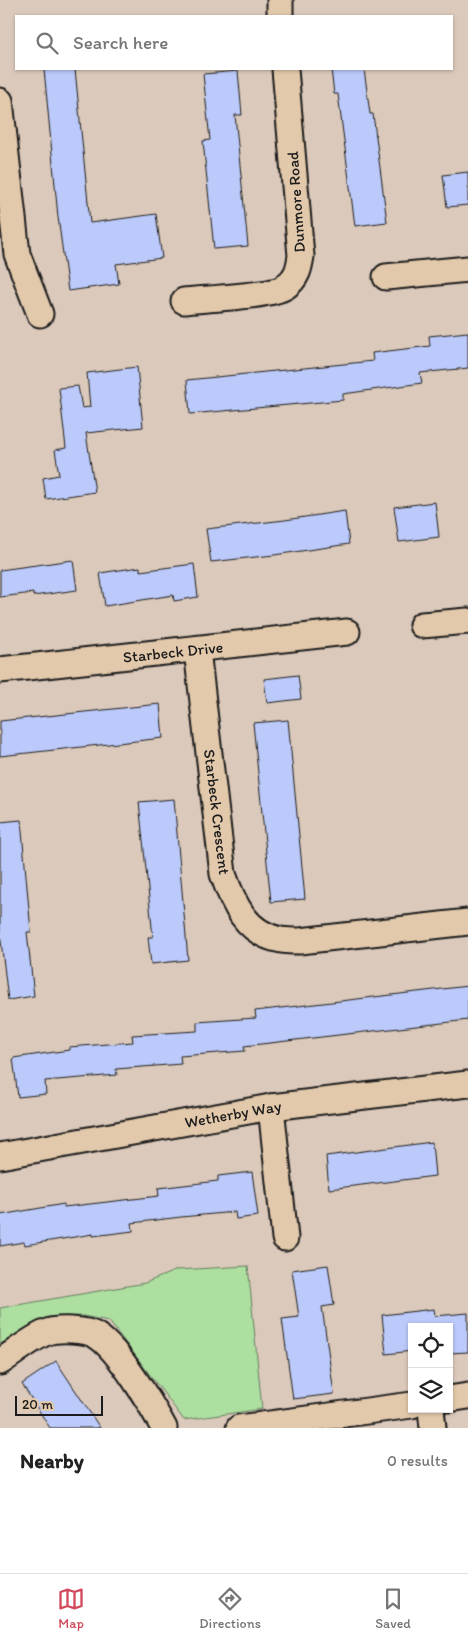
<!DOCTYPE html>
<style>
:root{--surface:#fff;--page:#f6f6f6;--text:#222;--muted:#767676;--line:#e0e0e0;--accent:#d1495b}
body{margin:0;font-family:Itim,sans-serif;background:var(--page);color:var(--text)}
.controls{position:absolute;right:15px;bottom:15px;display:grid;overflow:hidden;border-radius:0px;box-shadow:0 1px 4px #0004}
.controls button{width:45px;height:45px;display:grid;place-items:center;padding:0;border:0;border-bottom:1px solid var(--line);background:var(--surface);color:var(--text);font:25px sans-serif}
.scale{position:absolute;left:15px;bottom:12px;width:88px;box-sizing:border-box;padding-left:5px;border:2px solid #1c1c1c;border-top:0;font-size:14px;line-height:18px;white-space:nowrap;color:#1c1c1c;-webkit-text-stroke:4px #e3c9ab;paint-order:stroke}
.list{margin:0;padding:0;list-style:none}
h2{display:flex;justify-content:space-between;align-items:center;height:65px;margin:0;padding:0 20px;font-size:21px}
h2 small{font-size:16px;font-weight:400;color:var(--muted)}
.icon{flex:none;width:28px;height:28px;fill:none;stroke:currentColor;stroke-width:2;stroke-linecap:round;stroke-linejoin:round}
.map{position:relative;flex:none;width:468px;height:1428px;overflow:hidden}
.search{position:absolute;background:var(--surface);box-shadow:0 1px 4px #0004;left:15px;right:15px;top:15px;height:55px;display:flex;align-items:center;gap:12px;box-sizing:border-box;padding:0 18px;border-radius:0px;color:var(--muted);font-size:19px}
.sheet{height:145px;background:var(--surface)}
nav{display:flex;justify-content:space-around;align-items:center;box-sizing:border-box;height:70px;border-top:1px solid var(--line);background:var(--surface);font-size:14px;color:var(--muted)}
nav a{display:grid;justify-items:center;gap:2px}
nav .on{color:var(--accent)}
.map>svg:first-child{display:block}
</style>
<div class="map">
<svg width="468" height="1428" viewBox="0 0 468 1428">
<rect width="100%" height="100%" fill="#dbc9bb"/>
<filter id="ink" filterUnits="userSpaceOnUse"><feTurbulence type="fractalNoise" baseFrequency=".02" numOctaves="2"/><feDisplacementMap in="SourceGraphic" scale="10" xChannelSelector="R" yChannelSelector="G"/><feConvolveMatrix kernelMatrix="1 2 1 2 8 2 1 2 1" color-interpolation-filters="sRGB"/></filter>
<g filter="url(#ink)">
<polygon fill="#acdfa0" stroke="#647e5e" points="248,1266 262,1409 184,1420 109,1321 83,1316 47,1317 0,1344 0,1308 145,1283 177,1270"/>
<g fill="#bbcafa" stroke="#1c1c1c">
<polygon points="44,69 75,69 90,223 156,214 162,258 116,264 119,284 68,291 58,217"/>
<polygon points="331,69 364,69 370,114 373,114 387,222 355,226 338,94 334,94"/>
<polygon points="238,71 242,115 235,115 248,246 214,249 203,141 210,140 203,74"/>
<polygon points="468,172 468,205 447,207 443,175"/>
<polygon points="468,332 468,368 420,373 422,383 343,394 343,400 190,414 187,380 373,361 372,353 430,346 429,336"/>
<polygon points="137,367 143,427 86,433 95,492 46,499 43,478 59,475 55,450 66,448 59,388 78,386 82,408 90,407 87,373"/>
<polygon points="435,502 439,537 399,542 394,507"/>
<polygon points="345,511 349,544 274,555 211,562 206,529 285,520"/>
<polygon points="73,560 77,590 33,596 33,593 0,597 0,570"/>
<polygon points="194,564 198,597 174,601 173,595 105,606 100,573 140,567 140,571"/>
<polygon points="298,675 301,699 267,703 264,679"/>
<polygon points="160,704 163,738 0,756 0,721"/>
<polygon points="288,720 305,899 271,902 253,723"/>
<polygon points="174,799 188,960 151,964 148,937 153,937 139,802"/>
<polygon points="21,820 31,932 27,932 34,996 8,1000 0,932 0,822"/>
<polygon points="468,986 468,1020 244,1046 245,1051 180,1056 181,1064 116,1069 117,1075 45,1081 46,1094 18,1097 13,1058 69,1050 69,1047 133,1042 132,1035 197,1031 197,1022 256,1018 255,1011"/>
<polygon points="432,1142 435,1176 329,1189 326,1156"/>
<polygon points="252,1172 258,1216 236,1219 235,1212 181,1217 132,1223 133,1231 93,1236 93,1234 25,1245 24,1242 0,1246 0,1215 64,1204 64,1207 159,1196 158,1188 218,1181 218,1176"/>
<polygon points="328,1265 334,1305 322,1307 334,1394 293,1399 282,1319 299,1317 292,1270"/>
<polygon points="434,1309 435,1316 468,1313 468,1352 449,1353 449,1327 412,1327 412,1351 386,1354 382,1315"/>
<polygon points="56,1361 85,1405 100,1428 50,1428 22,1384"/>
</g>
<g fill="none" stroke-linecap="round" stroke-linejoin="round">
<defs>
<g id="minor">
<polyline points="280,16 280,0"/>
<polyline points="0,101 17,254 40,314"/>
<polyline points="386,277 468,269"/>
<path d="M184,301C202,299 276,296 286,286C297,278 299,269 301,256L285,69"/>
<polyline points="422,625 468,621"/>
<path d="M197,650L223,874C233,903 246,934 281,940C287,941 294,941 300,941L468,922"/>
<polyline points="0,670 347,632"/>
<polyline points="271,1107 285,1238"/>
<polyline points="0,1156 271,1107 468,1084"/>
<path d="M0,1362C14,1353 31,1339 45,1333C56,1328 87,1329 97,1336C119,1350 151,1404 164,1428"/>
<polyline points="449,1399 468,1396"/>
<polyline points="431,1409 433,1428"/>
<polyline points="239,1428 412,1405"/>
</g>
</defs>
<use href="#minor" stroke="#1c1c1c" stroke-width="29"/>
<use href="#minor" stroke="#e3c9ab" stroke-width="25"/>
</g>
</g>
<g text-anchor="middle" dominant-baseline="central" stroke-width="4" stroke-linejoin="round" paint-order="stroke">
<g font-size="16" fill="#1c1c1c" stroke="#e3c9ab">
<text transform="translate(296 202) rotate(-94)">Dunmore Road</text>
<text transform="translate(173 652) rotate(-6)">Starbeck Drive</text>
<text transform="translate(217 812) rotate(83)">Starbeck Crescent</text>
<text transform="translate(233 1114) rotate(-10)">Wetherby Way</text>
</g>
</g>
</svg>
<div class="controls">
<button><svg class="icon" aria-label="locate" viewBox="0 0 24 24"><circle cx="12" cy="12" r="6"/><path d="M12 2v4M12 18v4M2 12h4M18 12h4"/></svg></button>
<button><svg class="icon" aria-label="layers" viewBox="0 0 24 24"><path d="M12 4l9 5-9 5-9-5zM3 14l9 5 9-5"/></svg></button>
</div>
<div class="scale">20 m</div>
<div class="search"><svg class="icon" aria-label="search" viewBox="0 0 24 24"><circle cx="10" cy="10" r="6"/><path d="M15 15l6 6"/></svg>Search here</div>
</div>
<section class="sheet">
<h2>Nearby<small>0 results</small></h2>
<ul class="list">
</ul>
</section>
<nav>
<a class="on"><svg class="icon" aria-label="map" viewBox="0 0 24 24"><path d="M3 6l6-2 6 2 6-2v14l-6 2-6-2-6 2zM9 4v14M15 6v14"/></svg>Map</a>
<a><svg class="icon" aria-label="directions" viewBox="0 0 24 24"><path d="M12 3l9 9-9 9-9-9zM9 14v-3h6M13 9l2 2-2 2"/></svg>Directions</a>
<a><svg class="icon" aria-label="saved" viewBox="0 0 24 24"><path d="M7 4h10v16l-5-4-5 4z"/></svg>Saved</a>
</nav>
